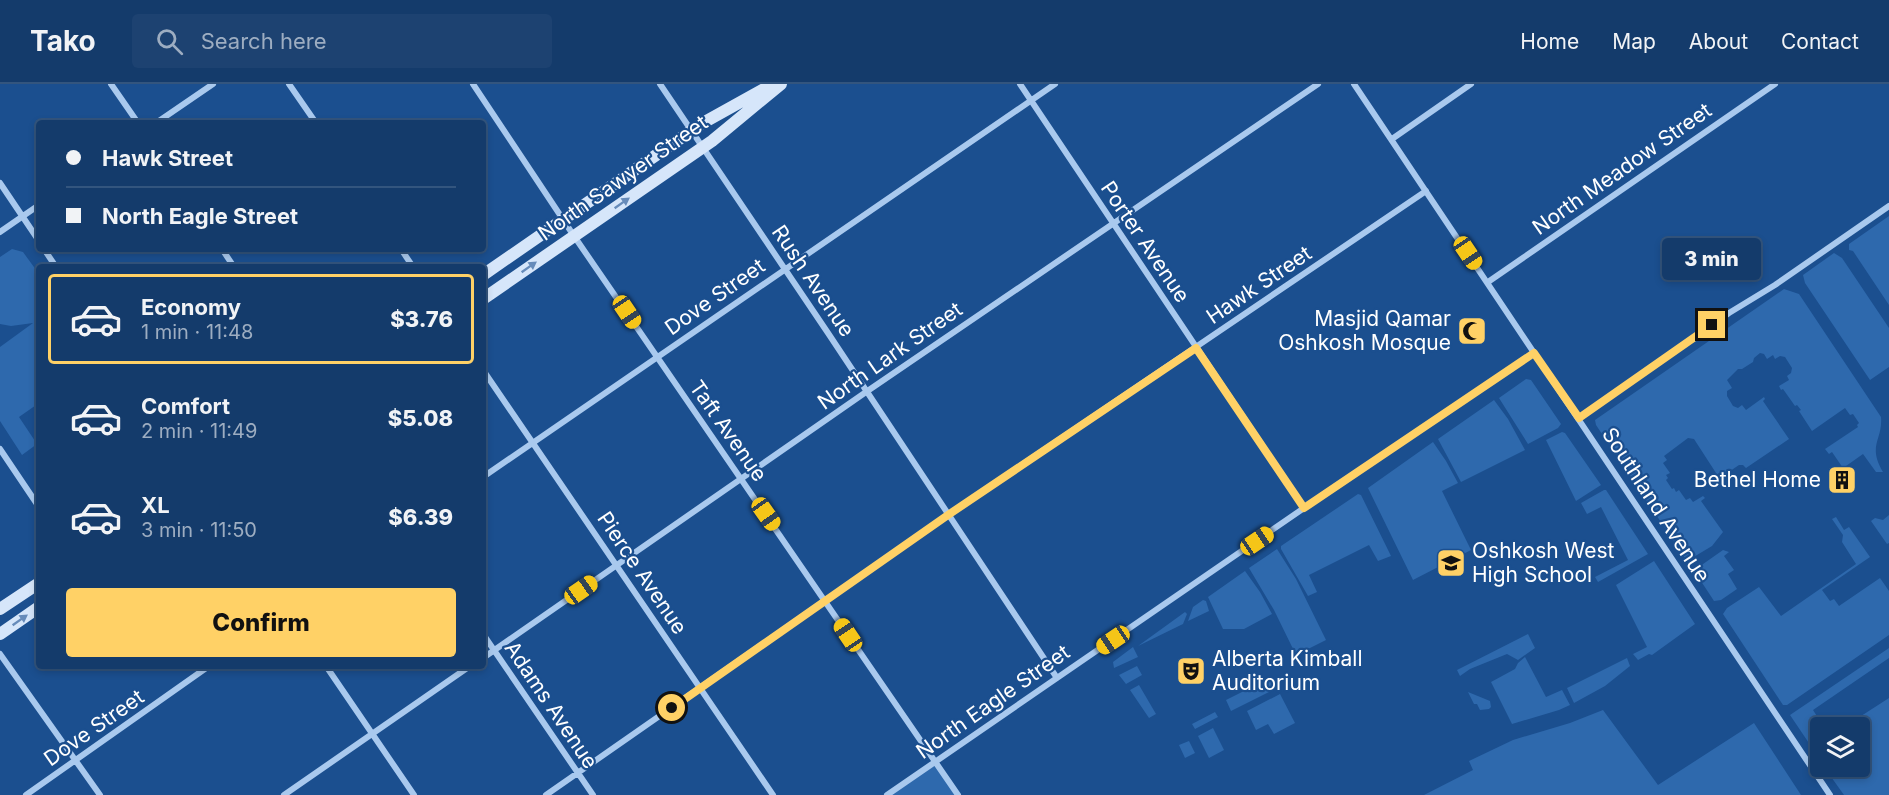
<!DOCTYPE html>
<meta charset="utf-8">
<style>
body{margin:0;font-family:Inter,sans-serif;background:#1d4271;color:#f1f3f6;height:100vh;display:flex;flex-direction:column;font-size:22px;white-space:nowrap}
*{box-sizing:border-box;margin:0}
p{font-size:20px;color:#9dadc1}
.icon{flex:none;width:33px;height:33px;fill:none;stroke:currentColor;stroke-width:2;stroke-linecap:round;stroke-linejoin:round}
.map{position:relative;flex:1;overflow:hidden}
.panel{position:absolute;left:36px;top:180px;width:450px;height:405px;display:flex;flex-direction:column;background:#143b6b;border-radius:6px;box-shadow:0 3px 9px #0003,0 0 0 2px #33557e}
.panel>*{flex:none}
.guide{position:absolute;left:36px;top:36px;width:450px;height:132px;border-radius:6px;box-shadow:0 3px 9px #0003,0 0 0 2px #33557e;display:grid;align-content:center;height:132px;padding:0 30px;background:#143b6b}
.controls{position:absolute;left:1810px;top:633px;display:grid;gap:12px}
.controls a{display:grid;place-items:center;width:60px;height:60px;border-radius:6px;background:#143b6b;box-shadow:0 3px 9px #0003,0 0 0 2px #33557e;font-size:30px}
.end{position:absolute;width:27px;height:27px;margin:-14px;border:8px solid #ffd166;background:#111;box-shadow:0 0 0 3px #111}
.from{border-radius:50%}
.bubble{position:absolute;height:42px;border-radius:6px;background:#143b6b;box-shadow:0 3px 9px #0003,0 0 0 2px #33557e;font-size:20px;font-weight:800;line-height:42px;text-align:center}
.car{position:absolute;width:18px;height:36px;margin:-18px -9px;border-radius:8px;box-shadow:0 0 4px 2px #0007;background:linear-gradient(#f5c518 24%,#345 0 40%,#f5c518 0 76%,#345 0 86%,#f5c518 0)}
.guide b{display:flex;align-items:center;gap:21px;height:57px;font-size:22px}
.guide b+b{border-top:2px solid #33557e}
.guide i{width:15px;height:15px;background:#f1f3f6}
ul{padding:10px 0 0;list-style:none}
li{display:flex;align-items:center;gap:18px;height:90px;margin:0 12px 9px;padding:0 18px;border:3px solid transparent;border-radius:6px}
li div{flex:1}
li b{display:block;font-size:22px}
li em{font-style:normal;font-weight:800}
li.current{border-color:#ffd166}
li>.icon{width:54px;height:54px;stroke-width:1.5}
.primary-button{display:flex;gap:12px;margin-top:auto;padding:12px 30px}
.primary-button a{flex:1;height:69px;border-radius:6px;background:#ffd166;color:#111;font-size:24px;font-weight:800;line-height:69px;text-align:center}
header{display:flex;align-items:center;gap:36px;box-sizing:border-box;height:84px;padding:0 30px;background:#143b6b;border-bottom:2px solid #33557e}
header strong{font-size:28px}
nav{display:flex;gap:33px;margin-inline-start:auto;font-size:21px}
.search{width:420px;height:54px;background:#1d4271;display:flex;align-items:center;gap:15px;box-sizing:border-box;padding:0 21px;border-radius:6px;color:#9dadc1;font-size:22px}
.map>svg:first-child{display:block}
.green{fill:#2e69ad}
.lines{fill:none;stroke-linecap:round;stroke-linejoin:round}
.street{stroke:#a9c9ee;stroke-width:6}
.secondary{stroke:#d6e6fa;stroke-width:12}
.oneway{fill:#668bba}
.route{stroke:#ffd166;stroke-width:8}
.labels{text-anchor:middle;stroke-width:4.5;stroke-linejoin:round;paint-order:stroke}
.street-label{font-size:21px;fill:#fff;stroke:#1b4f8f}
.poi-label{font-size:21px;fill:#fff;stroke:#1b4f8f;text-anchor:end}
</style>
<header>
<strong>Tako</strong>
<div class="search"><svg class="icon" aria-label="search" viewBox="0 0 24 24"><circle cx="10" cy="10" r="6"/><path d="M15 15l6 6"/></svg>Search here</div>
<nav><a>Home</a><a>Map</a><a>About</a><a>Contact</a></nav>
</header>
<div class="map">
<svg width="1889" height="711" viewBox="0 0 1889 711">
<rect width="100%" height="100%" fill="#1b4f8f"/>
<path class="green" d="M1889,132V221L1853,167L1849,166V160Z
M12,165L23,168L39,190V319L19,333L37,360L22,371L0,337V263L33,239L11,242L0,240V173Z
M1834,169L1842,174L1889,244V283L1870,296L1805,199L1803,191Z
M1784,205L1799,210L1881,333C1883,356 1867,361 1883,388H1876L1863,370L1846,382L1847,385L1845,387L1832,368L1829,370L1825,365L1858,343L1857,341L1859,339L1853,330L1850,331L1845,324L1812,347L1799,327L1801,326L1797,321L1795,322L1783,305L1781,306L1779,302L1789,296L1787,292L1791,289L1792,284L1785,273L1780,272L1775,275L1773,271L1767,275L1764,270L1760,269L1754,274L1753,278L1742,285H1738L1727,296L1732,304L1727,307V312L1733,322L1738,324L1742,321L1746,326L1764,313L1765,315L1763,317L1789,355L1746,384L1743,381H1739L1708,402L1707,400L1715,395L1713,391L1716,389L1694,355L1688,354L1664,372L1667,376L1663,379L1670,389L1666,391L1668,394L1666,396L1672,405L1674,404L1676,408L1679,406L1686,416L1690,414L1693,418L1703,412L1705,414L1701,417L1723,448L1712,462L1687,477L1596,341L1595,336Z
M1526,295L1531,296L1561,340L1558,344L1528,360L1499,314Z
M1494,316L1508,335L1525,366L1461,398L1438,355Z
M1562,348L1565,349L1601,401L1576,417L1546,356Z
M1433,358L1446,377L1458,399L1442,407L1471,466L1413,496L1368,404Z
M1604,406H1606L1648,470L1598,498L1595,493L1628,476L1601,423L1587,430L1581,419Z
M1358,410L1361,411L1391,472L1378,477L1369,461L1309,491L1317,508L1308,512L1281,465V462Z
M1889,431V459L1887,460L1871,437L1875,434L1883,436Z
M1836,433L1844,446L1849,443L1870,473L1822,506L1830,517L1834,515L1839,522L1880,494L1889,507V551L1787,621H1783L1723,530L1727,524L1759,503L1781,532L1856,480L1842,458L1843,451L1832,435Z
M1277,465L1296,495L1326,556L1296,571L1274,526L1249,484Z
M1723,466L1729,468L1724,472L1734,486L1728,490L1737,505L1721,516L1714,517L1695,488L1696,485Z
M1654,477L1695,540L1652,571L1649,570L1638,576L1633,570L1647,563L1616,501Z
M1245,487L1260,508L1272,530L1244,545H1223L1208,513Z
M1203,516L1206,517L1209,527L1188,537L1193,523Z
M1185,528L1187,530L1183,540L1138,562Z
M1528,550L1535,564L1518,576L1507,570L1470,585L1460,592L1457,586Z
M1133,563L1138,573L1114,584L1113,578Z
M1889,564V574L1813,626L1822,640L1821,677L1790,631Z
M1525,573L1546,613L1562,606L1570,621L1559,626L1512,640L1491,598L1515,585L1518,579Z
M1627,574L1630,582L1605,602L1574,619L1567,604Z
M1137,582L1142,591L1126,600L1119,591Z
M1272,593L1277,604L1231,627L1226,616Z
M1139,601L1156,630L1149,634L1130,606Z
M1468,608L1490,617L1491,623L1489,625L1480,626L1477,620H1474Z
M1280,610L1295,639L1274,650L1268,640L1256,646L1247,627Z
M1889,614V711H1844L1824,683L1860,682V644L1844,643Z
M1603,626L1658,701L1754,639L1801,711H1424L1473,686L1469,677L1513,656L1570,639Z
M1215,628L1218,633L1195,645L1192,640Z
M1213,644L1224,666L1209,674L1198,652Z
M1189,657L1195,669L1185,674L1179,661Z
M935,679L958,711H887Z"/>
<g class="lines">
<path class="street" d="M111,0L138,39
M289,0L316,39
M473,0L574,152L958,711
M660,0L828,249L1057,594
M1020,0L1304,424
M1354,0L1830,711
M156,39L213,0
M1392,55L1471,0
M0,99L39,157
M0,148L39,121
M44,165L56,183
M222,165L234,183
M401,165L413,183
M1488,198L1775,0
M483,286L773,711
M1579,334L1729,229L1775,201L1889,122
M0,365L39,423
M483,393L1055,0
M483,550L593,711
M0,570L100,711
M483,574L866,308L1318,0
M326,582L414,711
M26,711L209,582
M284,711L470,582
M546,711L948,431L1426,107
M887,711L1304,424L1534,269"/>
<path class="secondary" d="M483,191L701,40L773,0
M483,215L712,57L781,0
M0,525L39,499
M0,550L39,523"/>
</g>
<defs><path id="oneway-solid" d="M-6-.8H1V-3.2L6.5 0L1 3.2V.8H-6Z" transform="scale(1.5)"/></defs>
<g class="oneway">
<use href="#oneway-solid" transform="translate(622 119) rotate(-35)"/>
<use href="#oneway-solid" transform="translate(529 183) rotate(-35)"/>
<use href="#oneway-solid" transform="translate(20 536) rotate(-35)"/>
</g>
<g class="lines">
<path class="route" d="M672,624L948,431L1196,264L1304,424L1534,269L1579,334L1712,241"/>
</g>
<defs>
<g id="mosque-square" transform="scale(1.5)"><rect x="-9" y="-9" width="18" height="18" rx="4" fill="#ffd166" stroke="#1b4f8f"/><path d="M3.5-4.9A6 6 0 1 0 3.5 4.9A5 5 0 1 1 3.5-4.9Z" fill="#111"/></g>
<g id="building-square" transform="scale(1.5)"><rect x="-9" y="-9" width="18" height="18" rx="4" fill="#ffd166" stroke="#1b4f8f"/><path d="M-4-6H4V6H1V3H-1V6H-4ZM-2.5-4.3h1.7v1.8h-1.7ZM.8-4.3h1.7v1.8H.8ZM-2.5-1h1.7V.8h-1.7ZM.8-1h1.7V.8H.8Z" fill="#111"/></g>
<g id="school-square" transform="scale(1.5)"><rect x="-9" y="-9" width="18" height="18" rx="4" fill="#ffd166" stroke="#1b4f8f"/><path d="M0-5L7-2L0 1L-7-2ZM-4 1L0 2.5L4 1V4Q0 6-4 4Z" fill="#111"/></g>
<g id="theatre-square" transform="scale(1.5)"><rect x="-9" y="-9" width="18" height="18" rx="4" fill="#ffd166" stroke="#1b4f8f"/><path d="M-5-5.5Q0-4 5-5.5V0Q5 5 0 6Q-5 5-5 0ZM-3.3-2.5H-1v1.5H-3.3ZM1-2.5H3.3v1.5H1ZM-2.8 1Q0 5.5 2.8 1Z" fill="#111"/></g>
</defs>
<g fill-rule="evenodd">
<use href="#mosque-square" x="1472" y="247"/>
<use href="#building-square" x="1842" y="396"/>
<use href="#school-square" x="1451" y="479"/>
<use href="#theatre-square" x="1191" y="587"/>
</g>
<g class="labels">
<g class="street-label">
<text transform="translate(1622 85) rotate(-35)" y="7">North Meadow Street</text>
<text transform="translate(623 94) rotate(-35)" y="7">North Sawyer Street</text>
<text transform="translate(1145 158) rotate(56)" y="7">Porter Avenue</text>
<text transform="translate(813 197) rotate(56)" y="7">Rush Avenue</text>
<text transform="translate(1259 201) rotate(-34)" y="7">Hawk Street</text>
<text transform="translate(715 213) rotate(-35)" y="7">Dove Street</text>
<text transform="translate(890 272) rotate(-35)" y="7">North Lark Street</text>
<text transform="translate(728 347) rotate(55)" y="7">Taft Avenue</text>
<text transform="translate(1656 421) rotate(57)" y="7">Southland Avenue</text>
<text transform="translate(642 489) rotate(56)" y="7">Pierce Avenue</text>
<text transform="translate(993 618) rotate(-35)" y="7">North Eagle Street</text>
<text transform="translate(551 621) rotate(56)" y="7">Adams Avenue</text>
<text transform="translate(94 644) rotate(-35)" y="7">Dove Street</text>
</g>
<g class="poi-label">
<text x="1451" y="242">Masjid Qamar<tspan x="1451" dy="24">Oshkosh Mosque</tspan></text>
<text x="1821" y="403">Bethel Home</text>
<text x="1472" y="474" text-anchor="start">Oshkosh West<tspan x="1472" dy="24">High School</tspan></text>
<text x="1212" y="582" text-anchor="start">Alberta Kimball<tspan x="1212" dy="24">Auditorium</tspan></text>
</g>
</g>
</svg>
<div class="controls">
<a><svg class="icon" aria-label="layers" viewBox="0 0 24 24"><path d="M12 4l9 5-9 5-9-5zM3 14l9 5 9-5"/></svg></a>
</div>
<i class="end from" style="left:672px;top:624px"></i>
<i class="end" style="left:1712px;top:241px"></i>
<div class="bubble" style="left:1662px;top:154px;width:99px">3 min</div>
<i class="car" style="left:1468px;top:169px;rotate:146deg"></i>
<i class="car" style="left:627px;top:228px;rotate:146deg"></i>
<i class="car" style="left:766px;top:430px;rotate:145deg"></i>
<i class="car" style="left:1257px;top:457px;rotate:56deg"></i>
<i class="car" style="left:581px;top:506px;rotate:55deg"></i>
<i class="car" style="left:848px;top:551px;rotate:326deg"></i>
<i class="car" style="left:1113px;top:556px;rotate:236deg"></i>
<div class="guide">
<b><i class="from"></i>Hawk Street</b>
<b><i></i>North Eagle Street</b>
</div>
<section class="panel">
<ul>
<li class="current"><svg class="icon" aria-label="car" viewBox="0 0 24 24"><path d="M5 17H2v-5l4-1 3-4h7l3 4 3 1v5h-3M9 17h6M6 11h13"/><circle cx="7" cy="17" r="2"/><circle cx="17" cy="17" r="2"/></svg><div><b>Economy</b><p>1 min · 11:48</p></div><em>$3.76</em></li>
<li><svg class="icon" aria-label="car" viewBox="0 0 24 24"><path d="M5 17H2v-5l4-1 3-4h7l3 4 3 1v5h-3M9 17h6M6 11h13"/><circle cx="7" cy="17" r="2"/><circle cx="17" cy="17" r="2"/></svg><div><b>Comfort</b><p>2 min · 11:49</p></div><em>$5.08</em></li>
<li><svg class="icon" aria-label="car" viewBox="0 0 24 24"><path d="M5 17H2v-5l4-1 3-4h7l3 4 3 1v5h-3M9 17h6M6 11h13"/><circle cx="7" cy="17" r="2"/><circle cx="17" cy="17" r="2"/></svg><div><b>XL</b><p>3 min · 11:50</p></div><em>$6.39</em></li>
</ul>
<div class="primary-button"><a>Confirm</a></div>
</section>
</div>
